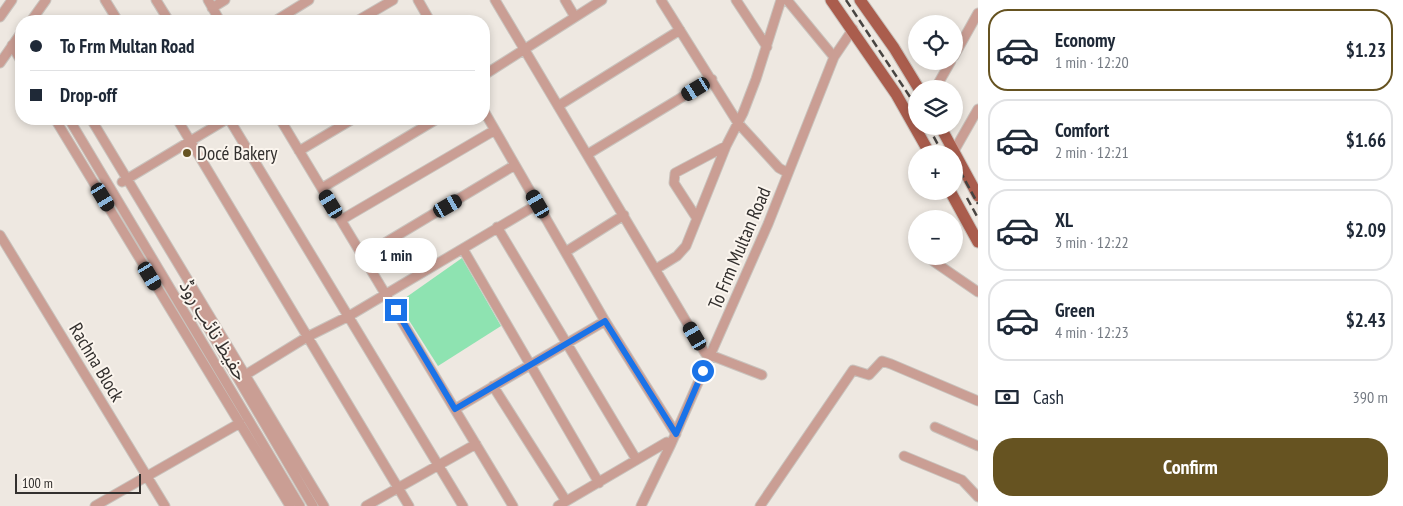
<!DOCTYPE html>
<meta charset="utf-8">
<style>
body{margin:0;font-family:"PT Sans Narrow","Noto Sans Arabic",sans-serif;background:#f2f2f3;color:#1f2937;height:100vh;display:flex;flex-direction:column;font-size:19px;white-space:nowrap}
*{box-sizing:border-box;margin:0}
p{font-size:16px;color:#747a83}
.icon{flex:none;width:28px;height:28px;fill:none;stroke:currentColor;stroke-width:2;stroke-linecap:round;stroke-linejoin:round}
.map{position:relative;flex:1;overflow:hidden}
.drawer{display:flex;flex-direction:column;background:#fff;width:425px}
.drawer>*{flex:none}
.banner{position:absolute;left:15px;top:15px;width:475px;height:110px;border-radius:20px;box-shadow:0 2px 8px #0003;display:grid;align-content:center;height:110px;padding:0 15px;background:#fff}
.buttons{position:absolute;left:908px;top:15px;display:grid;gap:10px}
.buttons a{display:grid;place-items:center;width:55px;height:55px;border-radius:50%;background:#fff;box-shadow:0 2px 8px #0003;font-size:25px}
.scale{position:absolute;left:15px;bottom:12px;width:126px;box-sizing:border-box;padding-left:5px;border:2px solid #33302e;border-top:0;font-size:14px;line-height:18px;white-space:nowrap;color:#33302e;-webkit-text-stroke:4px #fbf5ee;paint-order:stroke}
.end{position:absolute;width:22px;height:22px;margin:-11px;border:6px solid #1a73e8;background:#fff;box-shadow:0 0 0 2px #fff}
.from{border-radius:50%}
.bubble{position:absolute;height:35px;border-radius:18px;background:#fff;box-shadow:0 2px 8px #0003;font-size:16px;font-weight:800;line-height:35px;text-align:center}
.car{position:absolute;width:15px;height:30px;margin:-15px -8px;border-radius:6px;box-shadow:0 0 4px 1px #0007;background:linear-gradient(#222 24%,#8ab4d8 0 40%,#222 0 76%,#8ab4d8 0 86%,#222 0)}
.banner b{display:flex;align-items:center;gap:18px;height:48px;font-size:19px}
.banner b+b{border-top:1px solid #e0e1e3}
.banner i{width:12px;height:12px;background:#1f2937}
ul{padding:9px 0 0;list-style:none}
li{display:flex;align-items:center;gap:15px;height:82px;margin:0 10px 8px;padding:0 5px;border:2px solid #e0e1e3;border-radius:20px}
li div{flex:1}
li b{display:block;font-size:19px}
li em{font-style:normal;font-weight:800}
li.selected{border-color:#665321}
li>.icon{width:45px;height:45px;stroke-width:1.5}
.pay{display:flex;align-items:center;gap:12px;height:55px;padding:0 15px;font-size:19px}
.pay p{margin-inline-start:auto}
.cta{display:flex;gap:10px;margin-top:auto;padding:10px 15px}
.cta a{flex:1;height:58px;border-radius:20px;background:#665321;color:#fff;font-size:20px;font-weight:800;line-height:58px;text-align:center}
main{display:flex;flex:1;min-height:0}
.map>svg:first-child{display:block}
.green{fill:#8ee3b1}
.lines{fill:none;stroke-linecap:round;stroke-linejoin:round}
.minor-casing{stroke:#c9c3bd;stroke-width:11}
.major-casing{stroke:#c9c3bd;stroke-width:13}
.minor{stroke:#ca9e94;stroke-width:9}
.major{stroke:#aa5d4d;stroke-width:11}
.rail{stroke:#484542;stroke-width:2.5;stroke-dasharray:8 4;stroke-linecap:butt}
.route{stroke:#1a73e8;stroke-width:6}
.poi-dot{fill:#665321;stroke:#fbf5ee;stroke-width:2}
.labels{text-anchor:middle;stroke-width:4;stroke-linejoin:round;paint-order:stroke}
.poi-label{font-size:19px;fill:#33302e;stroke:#fbf5ee;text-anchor:start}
.street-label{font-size:19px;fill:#33302e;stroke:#fbf5ee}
</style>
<main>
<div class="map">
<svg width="978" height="506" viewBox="0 0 978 506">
<rect width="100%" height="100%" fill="#eee8e1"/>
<path class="green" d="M462,258L501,326L438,366L398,303Z"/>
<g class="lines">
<g class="minor-casing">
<path id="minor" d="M105,0L118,21
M156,0L169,21
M208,0L220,21
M418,0L430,21
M495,0L705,353L762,375
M565,0L575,17
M661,0L738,123L779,168L788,173
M736,0L767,47
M787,0L834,57
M212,8L225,0
M0,17L12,0
M31,21L46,0
M275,21L309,0
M357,21L393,0
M12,45L21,61
M954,56L978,13
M0,63L21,33
M484,75L602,0
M935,89L951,61
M558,106L680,30
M484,111L605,321L676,434
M55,119L290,506
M69,119L300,506
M91,119L324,506
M177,119L409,506
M229,119L463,506
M280,119L513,506
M299,151L353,119
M954,151L978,109
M588,154L712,79
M122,182L227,119
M322,188L437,119
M696,217L674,183L675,173L726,146
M341,220L495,130
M497,227L636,459
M0,235L165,506
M463,249L599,483
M567,251L624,215
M363,256L515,165
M933,261L978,292
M656,269L677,256L686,246L726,146L743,113L756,79L781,0
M193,302L313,506
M242,377L307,337L349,316L538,204
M493,386L566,501
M455,409L605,321
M935,427L978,446
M904,456L962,480L978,497
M95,506L240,423
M366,506L476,444
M558,506L667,442L671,444
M641,506L671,444L768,224L834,57L853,29
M760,506L853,370L869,375L882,361L891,364L978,401"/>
</g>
<g class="major-casing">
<path id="major" d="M831,0L896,94L930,154
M860,0L894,48L919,89
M940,126L978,196
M950,191L978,242"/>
</g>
<use href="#minor" class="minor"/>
<use href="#major" class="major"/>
<path class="rail" d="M846,0L916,106
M928,126L943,154
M954,160L978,204
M967,198L978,218"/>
</g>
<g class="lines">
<path class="route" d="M396,310L455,409L605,321L676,434L703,371"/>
</g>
<circle class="poi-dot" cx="187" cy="153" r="5"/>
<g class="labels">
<g class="poi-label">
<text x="197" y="160">Docé Bakery</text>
</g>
<g class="street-label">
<text transform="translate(739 248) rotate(-67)" y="7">To Frm Multan Road</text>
<text transform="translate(214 330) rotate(59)" y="7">حفیظ تائب روڈ</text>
<text transform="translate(97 362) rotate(59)" y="7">Rachna Block</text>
</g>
</g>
</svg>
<div class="buttons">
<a><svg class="icon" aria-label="locate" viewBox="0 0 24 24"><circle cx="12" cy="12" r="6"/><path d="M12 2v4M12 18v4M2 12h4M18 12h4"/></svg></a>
<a><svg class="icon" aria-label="layers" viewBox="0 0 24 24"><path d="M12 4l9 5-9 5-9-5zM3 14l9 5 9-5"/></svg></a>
<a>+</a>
<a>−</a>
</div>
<div class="scale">100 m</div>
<i class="end from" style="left:703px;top:371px"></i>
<i class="end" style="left:396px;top:310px"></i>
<div class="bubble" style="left:355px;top:238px;width:82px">1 min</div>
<i class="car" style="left:696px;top:89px;rotate:239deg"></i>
<i class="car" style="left:103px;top:197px;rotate:149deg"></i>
<i class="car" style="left:331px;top:204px;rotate:329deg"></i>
<i class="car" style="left:538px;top:204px;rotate:330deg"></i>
<i class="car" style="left:448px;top:206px;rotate:60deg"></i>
<i class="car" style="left:150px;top:276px;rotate:149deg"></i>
<i class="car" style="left:695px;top:336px;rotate:330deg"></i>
<div class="banner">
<b><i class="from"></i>To Frm Multan Road</b>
<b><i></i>Drop-off</b>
</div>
</div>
<section class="drawer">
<ul>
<li class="selected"><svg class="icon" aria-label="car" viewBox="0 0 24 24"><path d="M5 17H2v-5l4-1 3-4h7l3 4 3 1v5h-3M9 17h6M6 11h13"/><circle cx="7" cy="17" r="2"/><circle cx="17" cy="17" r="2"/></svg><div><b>Economy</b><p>1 min · 12:20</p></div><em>$1.23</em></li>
<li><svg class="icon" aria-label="car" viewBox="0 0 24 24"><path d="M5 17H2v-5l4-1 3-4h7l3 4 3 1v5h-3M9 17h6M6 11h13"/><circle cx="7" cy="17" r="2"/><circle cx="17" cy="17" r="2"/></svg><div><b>Comfort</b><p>2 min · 12:21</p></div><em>$1.66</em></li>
<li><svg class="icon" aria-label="car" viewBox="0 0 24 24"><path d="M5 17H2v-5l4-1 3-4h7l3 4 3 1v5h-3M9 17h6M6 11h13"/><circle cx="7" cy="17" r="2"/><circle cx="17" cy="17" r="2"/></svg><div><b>XL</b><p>3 min · 12:22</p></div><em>$2.09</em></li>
<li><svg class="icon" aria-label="car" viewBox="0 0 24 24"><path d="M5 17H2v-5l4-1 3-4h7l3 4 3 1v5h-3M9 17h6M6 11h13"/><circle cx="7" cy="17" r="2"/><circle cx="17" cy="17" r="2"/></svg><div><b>Green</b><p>4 min · 12:23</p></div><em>$2.43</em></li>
</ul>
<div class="pay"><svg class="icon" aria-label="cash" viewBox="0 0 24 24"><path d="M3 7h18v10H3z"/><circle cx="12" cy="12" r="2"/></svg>Cash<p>390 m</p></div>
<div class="cta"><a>Confirm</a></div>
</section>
</main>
